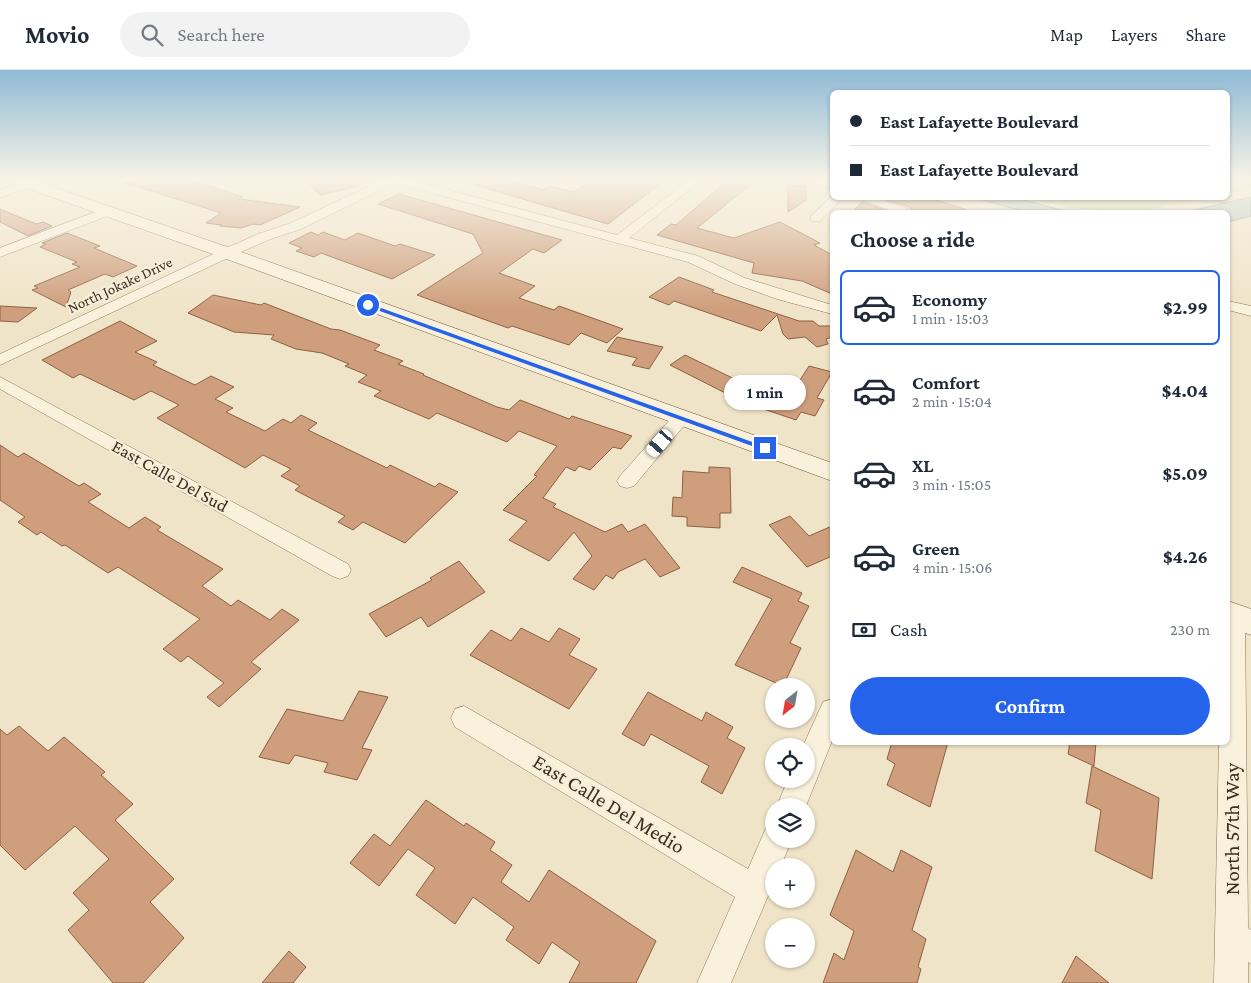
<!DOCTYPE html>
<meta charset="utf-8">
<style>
body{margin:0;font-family:"Crimson Pro",serif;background:#f2f2f3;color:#1f2937;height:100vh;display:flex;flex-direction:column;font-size:19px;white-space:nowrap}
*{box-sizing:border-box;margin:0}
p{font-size:16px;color:#747a83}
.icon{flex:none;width:28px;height:28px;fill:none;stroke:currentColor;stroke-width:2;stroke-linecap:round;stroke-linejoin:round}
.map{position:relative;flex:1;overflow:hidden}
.details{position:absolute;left:830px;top:140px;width:400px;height:535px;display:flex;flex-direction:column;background:#fff;border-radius:8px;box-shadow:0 1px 4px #0004}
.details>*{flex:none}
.top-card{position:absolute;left:830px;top:20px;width:400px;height:110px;border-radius:8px;box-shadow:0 1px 4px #0004;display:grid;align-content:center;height:110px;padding:0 20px;background:#fff}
.needle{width:32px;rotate:211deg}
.tools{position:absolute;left:765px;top:608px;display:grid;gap:10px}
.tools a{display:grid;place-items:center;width:50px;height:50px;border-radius:50%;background:#fff;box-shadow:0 1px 4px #0004;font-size:25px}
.end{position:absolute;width:22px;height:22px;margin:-11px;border:6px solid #2563eb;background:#fff;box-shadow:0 0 0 2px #fff}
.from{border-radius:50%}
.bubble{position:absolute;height:35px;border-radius:18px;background:#fff;box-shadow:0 1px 4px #0004;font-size:16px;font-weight:700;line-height:35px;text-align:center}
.car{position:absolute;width:15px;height:30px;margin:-15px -8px;border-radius:6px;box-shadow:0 0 4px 1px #0007;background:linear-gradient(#fff 24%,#345 0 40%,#fff 0 76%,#345 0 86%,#fff 0)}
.top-card b{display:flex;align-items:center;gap:18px;height:48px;font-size:19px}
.top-card b+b{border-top:1px solid #e0e1e3}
.top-card i{width:12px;height:12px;background:#1f2937}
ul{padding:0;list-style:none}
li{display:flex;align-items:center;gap:15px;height:75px;margin:0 10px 8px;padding:0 10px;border:2px solid transparent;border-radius:8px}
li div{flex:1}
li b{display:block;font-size:19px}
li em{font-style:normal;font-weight:700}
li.on{border-color:#2563eb}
li>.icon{width:45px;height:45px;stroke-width:1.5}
h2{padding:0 20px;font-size:22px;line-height:60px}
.pay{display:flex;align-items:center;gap:12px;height:55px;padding:0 20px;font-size:19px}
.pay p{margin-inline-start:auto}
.action{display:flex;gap:10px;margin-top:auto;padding:10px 20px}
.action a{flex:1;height:58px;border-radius:30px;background:#2563eb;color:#fff;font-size:20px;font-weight:700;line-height:58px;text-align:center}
header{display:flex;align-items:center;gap:30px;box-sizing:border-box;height:70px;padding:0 25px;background:#fff;border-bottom:1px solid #e0e1e3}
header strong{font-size:24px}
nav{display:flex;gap:28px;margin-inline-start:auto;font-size:18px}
.search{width:350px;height:45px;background:#f2f2f3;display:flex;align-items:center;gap:12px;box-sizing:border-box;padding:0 18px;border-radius:28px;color:#747a83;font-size:19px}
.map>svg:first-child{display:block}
.green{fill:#c9cf9b}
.water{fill:#a9c4bc;stroke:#6f938a}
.building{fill:#cf9f7d;stroke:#8d5f41}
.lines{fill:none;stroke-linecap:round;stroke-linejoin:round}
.street-casing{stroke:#8d765c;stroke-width:1}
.secondary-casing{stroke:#6f573f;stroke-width:1}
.street{fill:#faf1dc;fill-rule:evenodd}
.secondary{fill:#faf1dc;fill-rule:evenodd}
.route{fill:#2563eb}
.labels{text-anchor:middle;stroke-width:4.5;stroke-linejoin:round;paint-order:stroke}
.far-street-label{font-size:15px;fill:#3d2e20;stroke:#f7eed8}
.street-label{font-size:18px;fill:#3d2e20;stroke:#f7eed8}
.near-street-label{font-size:21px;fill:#3d2e20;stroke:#f7eed8}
</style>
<header>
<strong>Movio</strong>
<div class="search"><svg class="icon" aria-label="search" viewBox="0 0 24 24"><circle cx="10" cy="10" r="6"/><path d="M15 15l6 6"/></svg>Search here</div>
<nav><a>Map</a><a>Layers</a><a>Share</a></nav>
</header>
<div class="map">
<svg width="1251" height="913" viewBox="0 0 1251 913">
<rect width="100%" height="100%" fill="#f0e4c8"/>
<path class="green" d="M1228,110H1251V118L1228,123Z
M1034,128H1207L1137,142L1069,138Z"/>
<path class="water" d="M1251,127V146L1228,152V142H1186Z
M976,128H1017L1068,142H1025Z"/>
<path class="building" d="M127,110H191L243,127L239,129L300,137L260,155L253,154L241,158L220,156L221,155L206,153L221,143L126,113Z
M306,110H358L359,116L320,125Z
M476,110H510L543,120L549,116L574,122L592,110H665L608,154L475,115Z
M728,110H762L745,119L697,158L734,168L780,152L820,173L814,175L832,185V224L802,211L752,203L754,193L657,165L671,154L676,155Z
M788,115L806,116V130L788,142Z
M399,124L562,170L544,183L533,179L499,203L535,216L519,228L554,240L559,236L623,259L607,273L581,263L569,275L512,256L508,258L417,225L483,183L473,164L378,134Z
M879,128H930L967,140V142H913L910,137Z
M862,132L890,142H852Z
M0,139L36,154L43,152L52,156L28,166L0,152Z
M311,162L318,165L323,162L345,170L358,163L395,176L400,174L435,185L392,209L321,183L314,187L296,181L302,178L289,173Z
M67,163L100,176L94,178L137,196L113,207L105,204L68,220L71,222L66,237L32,220L38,218L34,216L80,197L72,194L77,192L40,177L46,174L42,173Z
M679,207L714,220L712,222L799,251H813L819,256H832V267L826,269L828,274L817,277L805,267L788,269L783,264L777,245L761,261L674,231L669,235L649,227Z
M213,225L261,235L264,233L331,259L340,260L380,275L374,280L403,291L398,294L424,304L423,305L497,337L509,340L520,330L569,349L572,346L632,366L621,379L613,377L590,400L579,396L575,401L566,397L543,428L556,434L553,437L605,462L622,454L628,462L645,454L680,498L660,507L645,489L618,502L613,509L606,505L594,520L573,509L592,486L574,462L549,491L509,470L527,451L503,440L537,406L534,405L557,376L519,361L507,372L437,343L429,349L374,326L381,321L358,312L367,305L345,296L349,294L322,283L296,279L271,269L274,265L234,262L188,243Z
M0,236L37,238L18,252L0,251Z
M120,251L157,271L135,282L157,292L153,295L195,315L211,306L234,317L215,329L233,338L226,342L265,361L283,349L291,353L301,345L317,353L308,360L387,398L390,395L435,417L439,413L458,422L405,473L363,452L353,460L338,452L345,446L295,420L300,416L281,406L291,399L263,385L245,398L157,348L179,335L151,321L134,330L80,304L73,308L42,290Z
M617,267L663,277L649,299L632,295L637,288L607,281Z
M685,285L749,316L751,312L771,318L776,312L795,318L809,296L832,302L817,328L824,330L815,346L801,342L796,350L743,332L670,295Z
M0,375L18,387L24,383L79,416L84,413L101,424L88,432L129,458L145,447L161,457L157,460L223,499L202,516L231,536L238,530L270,550L282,539L299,550L251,592L261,599L219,637L207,627L224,613L188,586L181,592L163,579L200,549L118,497L108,503L65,475L62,476L41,462L37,465L18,452L25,447L0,430Z
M709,397L730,398L731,443H720V458L687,456V447L672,446L673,427L682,428L683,401L709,403Z
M790,446L809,466L832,456V486L807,497L769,455Z
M459,491L485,522L428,557L421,547L386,567L369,544L432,510L430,508Z
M742,497L802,523L798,531L809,536L790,573L801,578L783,616L735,595L772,529L733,512Z
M521,558L549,572L559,558L580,569L569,585L597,599L569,639L470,585L491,560L511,571Z
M359,621L388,627L362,678L372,680L357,710L324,702L328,693L295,685L289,694L259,687L287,639L343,651Z
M648,622L702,651L706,642L733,657L727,668L745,678L722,724L701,712L709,696L651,664L644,676L622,664Z
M19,656L48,681L64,667L105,702L101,705L133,734L115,750L174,809L150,832L184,868L143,913H113L68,860L89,840L73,823L109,789L75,756L25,800L0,775V659L7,665Z
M892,672H948L930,737L887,715L895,694L887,689Z
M1070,672H1096L1094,696L1068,684Z
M1092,696L1159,728L1152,809L1095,781L1101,740L1086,733Z
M426,730L464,756L466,753L495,772L490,780L512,795L501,812L529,832L549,800L656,871L636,913H569L580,892L552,872L539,894L506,870L514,857L473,827L455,854L416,825L435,798L408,779L379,816L350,793L374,764L390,776Z
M856,780L893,802L901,780L932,797L912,860L926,869L918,897L921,899L917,913H823L834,883L844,890L854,861L830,845Z
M289,881L306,897L293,913H262Z
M1076,886L1109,913H1062Z"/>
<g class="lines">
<g class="street-casing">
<path id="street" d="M382,110H411L617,165L689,110H702L629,168L698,186L745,208L832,235V244L777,229L735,214L688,192L395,113L301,159L268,170L232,186L0,295V284L222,180L258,164L291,153Z
M812,110L832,112V119L813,112Z
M28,111L34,114L32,116L0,128V120Z
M832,126L843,128L820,151H812L810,148L812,145Z
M858,128H874L909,139L911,142H894Z
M106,138L112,142L110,145L0,187V178Z
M1228,231L1251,236V246L1228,240Z
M0,307L348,494L351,500L348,506L340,509L332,506L0,319Z
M681,342L687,344L690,348L687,352L634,416L627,418L620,416L617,411L620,406L675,344Z
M1233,536L1241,539L1245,546L1248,858L1251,860V894L1248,892V913H1214L1219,672H1228V538Z
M832,629V671L806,736H777L788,709H806V676H803L823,632Z
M464,636L748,799L766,758L774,755V769H792L781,796H774V812L731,913H697L735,827L455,657L451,648L455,639Z"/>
</g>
<g class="secondary-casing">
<path id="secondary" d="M10,110H33L233,179L832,393V411L221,187L12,113Z
M1228,531L1251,539V565L1228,557Z"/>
</g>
<use href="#street" class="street"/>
<use href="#secondary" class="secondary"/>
</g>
<linearGradient id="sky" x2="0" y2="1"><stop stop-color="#8fbad6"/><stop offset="0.46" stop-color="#f8f3e6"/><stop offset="1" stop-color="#f8f3e6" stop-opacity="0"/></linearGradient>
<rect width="1251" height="238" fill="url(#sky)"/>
<path class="route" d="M366,234H370L769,378L763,380L366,236Z"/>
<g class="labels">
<g class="far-street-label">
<text transform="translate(120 215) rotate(-25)" y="5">North Jokake Drive</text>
</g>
<g class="street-label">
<text transform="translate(170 406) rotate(29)" y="6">East Calle Del Sud</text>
</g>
<g class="near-street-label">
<text transform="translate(609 734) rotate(31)" y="7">East Calle Del Medio</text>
<text transform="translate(1232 759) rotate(-90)" y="7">North 57th Way</text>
</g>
</g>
</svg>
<div class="tools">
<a><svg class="needle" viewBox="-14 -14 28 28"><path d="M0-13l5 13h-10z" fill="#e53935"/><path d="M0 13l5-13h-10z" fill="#747a83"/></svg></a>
<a><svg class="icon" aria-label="locate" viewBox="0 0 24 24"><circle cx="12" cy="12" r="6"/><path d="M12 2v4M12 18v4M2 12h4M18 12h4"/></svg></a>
<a><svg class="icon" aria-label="layers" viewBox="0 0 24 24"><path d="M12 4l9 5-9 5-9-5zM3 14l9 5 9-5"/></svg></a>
<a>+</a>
<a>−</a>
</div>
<i class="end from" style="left:368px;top:235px"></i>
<i class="end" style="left:765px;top:378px"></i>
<div class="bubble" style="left:724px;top:305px;width:82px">1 min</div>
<i class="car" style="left:660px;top:373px;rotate:221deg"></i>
<div class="top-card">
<b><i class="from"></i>East Lafayette Boulevard</b>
<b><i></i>East Lafayette Boulevard</b>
</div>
<section class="details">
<h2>Choose a ride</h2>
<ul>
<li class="on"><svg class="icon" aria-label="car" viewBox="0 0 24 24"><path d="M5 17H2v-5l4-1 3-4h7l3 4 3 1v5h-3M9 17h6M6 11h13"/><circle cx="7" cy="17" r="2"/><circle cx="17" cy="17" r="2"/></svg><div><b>Economy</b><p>1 min · 15:03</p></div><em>$2.99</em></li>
<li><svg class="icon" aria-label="car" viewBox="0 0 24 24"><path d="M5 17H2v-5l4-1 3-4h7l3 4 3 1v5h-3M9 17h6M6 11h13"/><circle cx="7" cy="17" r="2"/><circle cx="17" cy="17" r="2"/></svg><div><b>Comfort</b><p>2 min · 15:04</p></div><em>$4.04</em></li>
<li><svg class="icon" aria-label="car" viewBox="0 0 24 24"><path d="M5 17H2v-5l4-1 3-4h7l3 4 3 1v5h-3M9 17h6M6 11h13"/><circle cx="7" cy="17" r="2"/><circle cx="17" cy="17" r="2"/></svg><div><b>XL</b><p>3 min · 15:05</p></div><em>$5.09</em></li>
<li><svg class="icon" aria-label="car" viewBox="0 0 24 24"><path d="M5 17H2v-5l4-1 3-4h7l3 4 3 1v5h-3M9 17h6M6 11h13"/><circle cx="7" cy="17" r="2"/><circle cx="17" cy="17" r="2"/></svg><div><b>Green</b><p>4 min · 15:06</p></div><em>$4.26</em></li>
</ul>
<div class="pay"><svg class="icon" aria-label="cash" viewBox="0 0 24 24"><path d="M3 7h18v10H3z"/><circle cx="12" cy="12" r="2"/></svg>Cash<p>230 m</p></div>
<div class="action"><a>Confirm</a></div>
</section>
</div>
